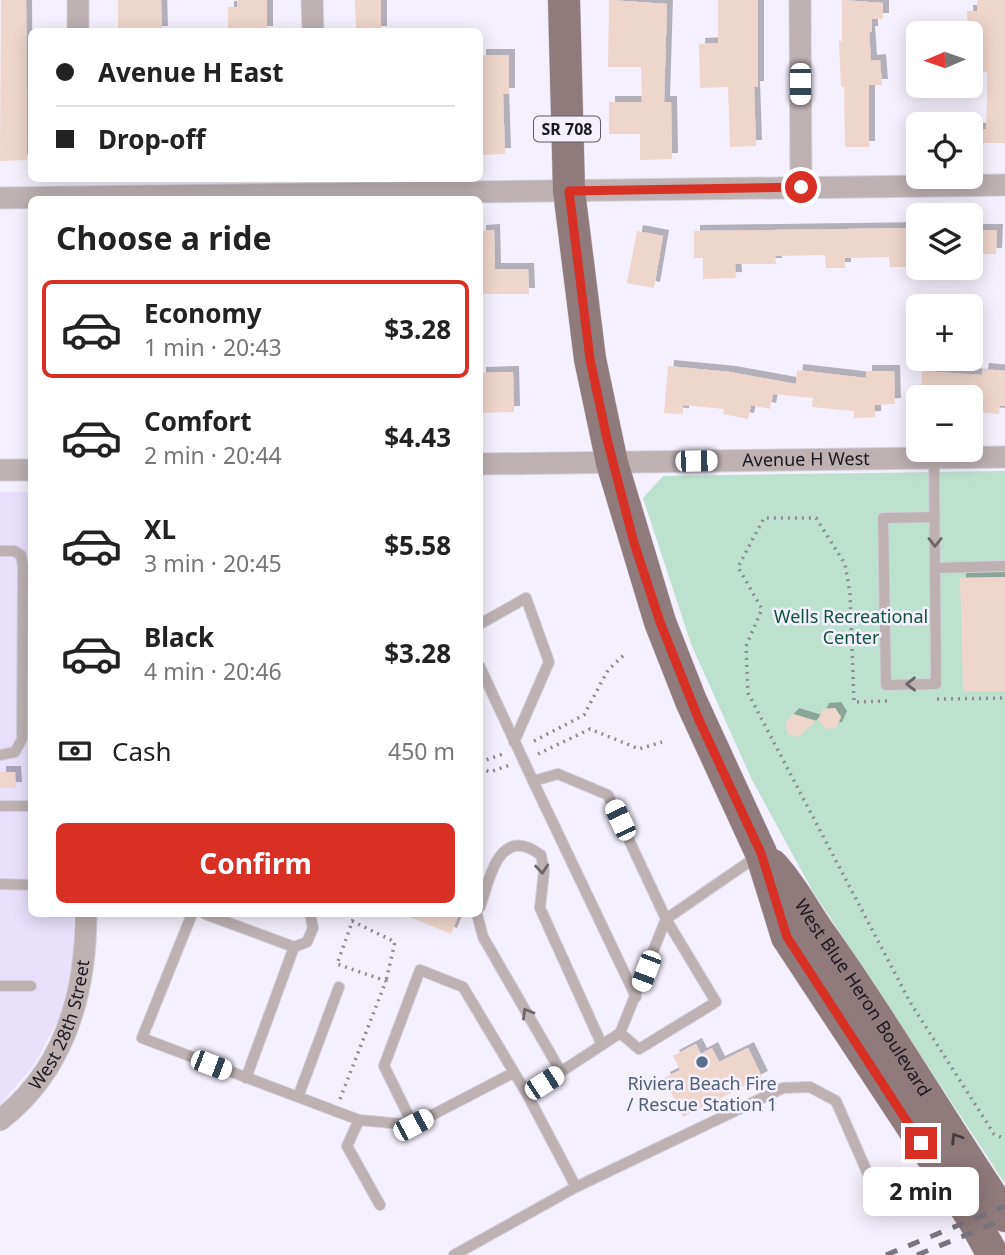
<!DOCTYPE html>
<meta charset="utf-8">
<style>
body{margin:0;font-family:"Noto Sans",sans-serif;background:#f2f2f2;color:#222;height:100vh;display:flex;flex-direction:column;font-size:26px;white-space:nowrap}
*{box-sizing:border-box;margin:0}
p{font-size:23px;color:#767676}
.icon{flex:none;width:38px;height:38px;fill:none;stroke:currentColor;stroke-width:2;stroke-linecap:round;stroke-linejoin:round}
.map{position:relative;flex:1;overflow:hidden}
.details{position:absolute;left:28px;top:196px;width:455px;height:721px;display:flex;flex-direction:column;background:#fff;border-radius:10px;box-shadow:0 4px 18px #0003}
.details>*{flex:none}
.top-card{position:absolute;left:28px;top:28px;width:455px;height:154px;border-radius:10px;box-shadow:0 4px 18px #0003;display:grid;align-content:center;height:154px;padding:0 28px;background:#fff}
.needle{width:46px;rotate:268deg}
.fabs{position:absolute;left:906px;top:21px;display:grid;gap:14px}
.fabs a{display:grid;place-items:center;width:77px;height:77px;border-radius:10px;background:#fff;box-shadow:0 4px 18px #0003;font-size:35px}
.end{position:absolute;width:32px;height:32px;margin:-16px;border:9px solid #d93025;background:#fff;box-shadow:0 0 0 4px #fff}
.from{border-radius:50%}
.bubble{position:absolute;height:49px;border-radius:10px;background:#fff;box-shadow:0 4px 18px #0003;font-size:23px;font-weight:700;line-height:49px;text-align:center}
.car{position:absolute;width:21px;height:42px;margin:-21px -10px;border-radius:9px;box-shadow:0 0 5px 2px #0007;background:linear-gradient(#fff 24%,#345 0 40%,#fff 0 76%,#345 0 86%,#fff 0)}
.top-card b{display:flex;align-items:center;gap:24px;height:66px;font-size:26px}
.top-card b+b{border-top:2px solid #e0e0e0}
.top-card i{width:18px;height:18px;background:#222}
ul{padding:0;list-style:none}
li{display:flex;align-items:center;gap:21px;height:98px;margin:0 14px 10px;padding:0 14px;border:4px solid transparent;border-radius:10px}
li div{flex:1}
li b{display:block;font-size:26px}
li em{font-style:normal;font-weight:700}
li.active{border-color:#d93025}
li>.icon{width:63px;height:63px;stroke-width:1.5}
h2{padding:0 28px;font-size:32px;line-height:84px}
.pay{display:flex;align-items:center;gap:18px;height:77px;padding:0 28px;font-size:26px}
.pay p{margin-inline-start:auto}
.action{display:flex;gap:14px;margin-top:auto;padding:14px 28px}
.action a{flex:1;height:80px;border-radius:10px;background:#d93025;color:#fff;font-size:28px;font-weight:700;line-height:80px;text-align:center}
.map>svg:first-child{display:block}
.built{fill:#e9e0fd}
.green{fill:#bce1cf}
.building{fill:#efd6cc;filter:url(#shadow)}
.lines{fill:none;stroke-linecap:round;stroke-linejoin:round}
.lane-casing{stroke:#d1ceda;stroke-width:12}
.street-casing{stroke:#d1ceda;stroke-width:23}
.primary-casing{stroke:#d1ceda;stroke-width:33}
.path{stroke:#8e8b95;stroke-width:3.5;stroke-dasharray:2 5;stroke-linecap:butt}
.lane{stroke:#bdb1b2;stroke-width:10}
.street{stroke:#bdb1b2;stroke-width:21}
.primary{stroke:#8f7a7c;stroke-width:32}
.rail{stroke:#77747d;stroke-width:5;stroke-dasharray:12 12;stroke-linecap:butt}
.oneway{stroke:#6c6569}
.oneway2{stroke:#443b40}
.route{stroke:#d93025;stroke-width:9}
.service-dot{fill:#5c6f8a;stroke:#f4f0fd;stroke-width:2.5}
.labels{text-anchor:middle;stroke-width:5;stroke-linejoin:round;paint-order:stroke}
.shield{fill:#f4f0fd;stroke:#5c5a62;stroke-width:2}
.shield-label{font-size:16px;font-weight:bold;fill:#1b1920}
.street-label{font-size:18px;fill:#1b1920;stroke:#f4f0fd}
.park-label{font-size:18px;fill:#0e533a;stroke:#f4f0fd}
.service-label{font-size:18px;fill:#4e5e75;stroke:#f4f0fd}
</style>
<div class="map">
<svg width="1005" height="1255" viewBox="0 0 1005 1255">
<defs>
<filter id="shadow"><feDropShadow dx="6" dy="-6" stdDeviation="0" flood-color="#0004"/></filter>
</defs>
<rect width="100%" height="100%" fill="#f4f0fd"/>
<path class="built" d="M0,492H31L32,914H73L74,956L60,1017L33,1066L0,1105Z"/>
<path class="green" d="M1005,471V1181L1004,1182L812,890L752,780L691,644L643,498L663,476Z"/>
<path class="building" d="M1,0H26L27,160L0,161Z
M118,0H161L162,32H118Z
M237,0H267V32H228V7H237Z
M355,0H381V32H356Z
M609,0L667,4L664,102H671L672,159L640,160V134H609V102H642L641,67H608Z
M718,0H758V87H754L756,146L730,147L728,87L700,88L699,44L718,43Z
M842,0L883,3V19H872V32H869L871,61L880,60L882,85H869V147H845L844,87H841L839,41H842Z
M977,0H1005V143H971V129H986L987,103V72L971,73V29H968L967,11H977Z
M480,55H509V94H503L505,154L480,155Z
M919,228V255H914V267H890L889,257L845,258V268H826L825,255L775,256L776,264H735L736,278L703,279V258H694V231Z
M494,230L495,269H528L529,294H480V231Z
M971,230H997L996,254H971Z
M637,231L663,236L654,288L627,283Z
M668,366L730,372L796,384L797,370L866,378V371H894L895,404L875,405V417L854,418V411L812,407L813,398L773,394L770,409L751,405L748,419L723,414L724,409L683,405V414L664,413Z
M983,369L1005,371V406L1000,405L999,414L978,412L980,397H921L922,371L982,375Z
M513,372L514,412L480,413V373Z
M1005,577V691H963L960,578Z
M835,708L841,717L836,728L826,729L818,720L823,709Z
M793,714L816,721L799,737L788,734L785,723Z
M0,772H15L16,788H0Z
M403,914H459L451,934Z
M696,1044L701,1054L712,1048L719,1062L748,1048L762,1077L683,1117L664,1078L680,1070L673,1056Z"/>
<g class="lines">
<g class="lane-casing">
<path id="lane" d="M934,457L936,684L886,685L883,518L935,517
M0,551H14L21,555L23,566L22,739L15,752L0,755
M935,568L1005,566
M480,624L526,598L549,662L514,742
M480,667L533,781L558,774L608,795L666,919L759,855
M533,781L636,997
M0,806H32
M0,884L32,885
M480,907C490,878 499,824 541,855L544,871L540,908L602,1045
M192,914L142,1038L359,1120L413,1125
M205,914L294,947L246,1078
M477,914L483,937L561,1072
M294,947L307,942L313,928L310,914
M0,986H31
M620,1033L639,1049L716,1002L666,919L620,1033L527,1094L576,1187L783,1088L810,1087L836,1101L871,1181
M513,1073L413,1125L384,1066L420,970L463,987L527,1094
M298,1097L339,987
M359,1120L347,1146L380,1205
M454,1255L576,1187"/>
</g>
<g class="street-casing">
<g id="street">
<path d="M78,0V32"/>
<path d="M312,0L313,32"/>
<path d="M800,0L801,187"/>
<path d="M0,198L1005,185"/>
<path id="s1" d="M480,464L1005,457"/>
<path d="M0,470H32"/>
<path id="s2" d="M0,1120C65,1070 86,992 86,914"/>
</g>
</g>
<g class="primary-casing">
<g id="primary">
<path d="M564,0L569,191L590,359L612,463L660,622L691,701L761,853L787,937L973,1219L993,1255"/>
<path id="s3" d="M772,865C793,887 806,915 824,939C888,1029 943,1125 1005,1216"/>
</g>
</g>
<path class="path" d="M937,699L1005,698
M887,701L854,702L850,593L845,564L816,518H764L738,567L762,609L746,646L748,693L910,1002L994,1134L1005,1139
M534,741L584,715L608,670L625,654
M538,754L590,729L639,749L662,742
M480,762L503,754
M480,768L490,772L510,765
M352,921L395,942L386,981
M340,1099L386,981L337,964L355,914"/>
<use href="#lane" class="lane"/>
<use href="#street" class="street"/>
<use href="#primary" class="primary"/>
<path class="rail" d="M886,1255L1005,1206
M917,1255L1005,1219"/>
</g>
<defs><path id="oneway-chevron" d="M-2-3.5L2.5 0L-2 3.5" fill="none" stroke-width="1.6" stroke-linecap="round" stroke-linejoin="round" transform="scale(1.75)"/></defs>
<g class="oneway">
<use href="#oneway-chevron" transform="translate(935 542) rotate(90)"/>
<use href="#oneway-chevron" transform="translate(911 684) rotate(179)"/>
<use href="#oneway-chevron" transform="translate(542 869) rotate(85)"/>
<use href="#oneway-chevron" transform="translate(527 1013) rotate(-120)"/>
</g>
<use class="oneway2" href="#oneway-chevron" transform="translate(956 1138) rotate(-122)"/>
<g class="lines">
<path class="route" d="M801,187L569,191L590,359L607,439L634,543L660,622L699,720L761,853L787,937L921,1143"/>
</g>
<circle class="service-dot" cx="702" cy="1062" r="7"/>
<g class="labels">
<rect class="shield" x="534" y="116.5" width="66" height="25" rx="5"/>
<g class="shield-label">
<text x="567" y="135">SR 708</text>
</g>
<g class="street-label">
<text dy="6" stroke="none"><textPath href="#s1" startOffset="326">Avenue H West</textPath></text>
<text dy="6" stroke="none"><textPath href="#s3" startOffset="161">West Blue Heron Boulevard</textPath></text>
<text dy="6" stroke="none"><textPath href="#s2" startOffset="116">West 28th Street</textPath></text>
</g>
<g class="park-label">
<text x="851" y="623">Wells Recreational<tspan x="851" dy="21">Center</tspan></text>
</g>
<g class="service-label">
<text x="702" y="1090">Riviera Beach Fire<tspan x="702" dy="21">/ Rescue Station 1</tspan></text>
</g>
</g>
</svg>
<div class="fabs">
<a><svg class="needle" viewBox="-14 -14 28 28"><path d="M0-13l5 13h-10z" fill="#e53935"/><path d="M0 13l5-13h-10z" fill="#767676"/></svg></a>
<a><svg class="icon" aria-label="locate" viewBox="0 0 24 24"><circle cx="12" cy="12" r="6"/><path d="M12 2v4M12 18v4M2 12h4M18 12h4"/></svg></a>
<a><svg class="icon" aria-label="layers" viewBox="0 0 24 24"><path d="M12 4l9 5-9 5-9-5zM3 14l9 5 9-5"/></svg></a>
<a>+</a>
<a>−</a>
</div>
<i class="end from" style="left:801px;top:187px"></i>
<i class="end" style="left:921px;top:1143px"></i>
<div class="bubble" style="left:863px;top:1167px;width:116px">2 min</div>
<i class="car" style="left:800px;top:84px;rotate:180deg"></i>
<i class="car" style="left:696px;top:461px;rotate:89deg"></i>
<i class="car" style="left:620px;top:820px;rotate:335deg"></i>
<i class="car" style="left:646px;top:971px;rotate:201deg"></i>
<i class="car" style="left:211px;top:1065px;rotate:111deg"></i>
<i class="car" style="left:544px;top:1083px;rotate:57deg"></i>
<i class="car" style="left:413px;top:1125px;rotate:62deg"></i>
<div class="top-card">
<b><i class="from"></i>Avenue H East</b>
<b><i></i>Drop-off</b>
</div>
<section class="details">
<h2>Choose a ride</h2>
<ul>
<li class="active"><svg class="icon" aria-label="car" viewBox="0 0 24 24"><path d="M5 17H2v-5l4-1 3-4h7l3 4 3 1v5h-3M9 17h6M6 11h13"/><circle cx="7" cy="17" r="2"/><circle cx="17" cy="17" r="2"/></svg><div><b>Economy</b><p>1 min · 20:43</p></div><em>$3.28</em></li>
<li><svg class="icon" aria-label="car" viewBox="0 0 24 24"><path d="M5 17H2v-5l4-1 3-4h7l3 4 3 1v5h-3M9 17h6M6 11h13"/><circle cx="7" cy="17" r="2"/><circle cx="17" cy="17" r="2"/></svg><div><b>Comfort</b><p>2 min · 20:44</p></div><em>$4.43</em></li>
<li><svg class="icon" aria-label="car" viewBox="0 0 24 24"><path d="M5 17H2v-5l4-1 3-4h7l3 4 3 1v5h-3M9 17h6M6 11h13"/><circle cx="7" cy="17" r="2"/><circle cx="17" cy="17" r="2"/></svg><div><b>XL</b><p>3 min · 20:45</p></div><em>$5.58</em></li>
<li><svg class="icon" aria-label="car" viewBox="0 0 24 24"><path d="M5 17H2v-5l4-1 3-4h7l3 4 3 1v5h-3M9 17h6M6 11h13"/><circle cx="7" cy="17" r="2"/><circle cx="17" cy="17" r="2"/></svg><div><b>Black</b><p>4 min · 20:46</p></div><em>$3.28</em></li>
</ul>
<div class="pay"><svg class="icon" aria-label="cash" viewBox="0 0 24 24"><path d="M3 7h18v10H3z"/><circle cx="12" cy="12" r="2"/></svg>Cash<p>450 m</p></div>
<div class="action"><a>Confirm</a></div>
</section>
</div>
